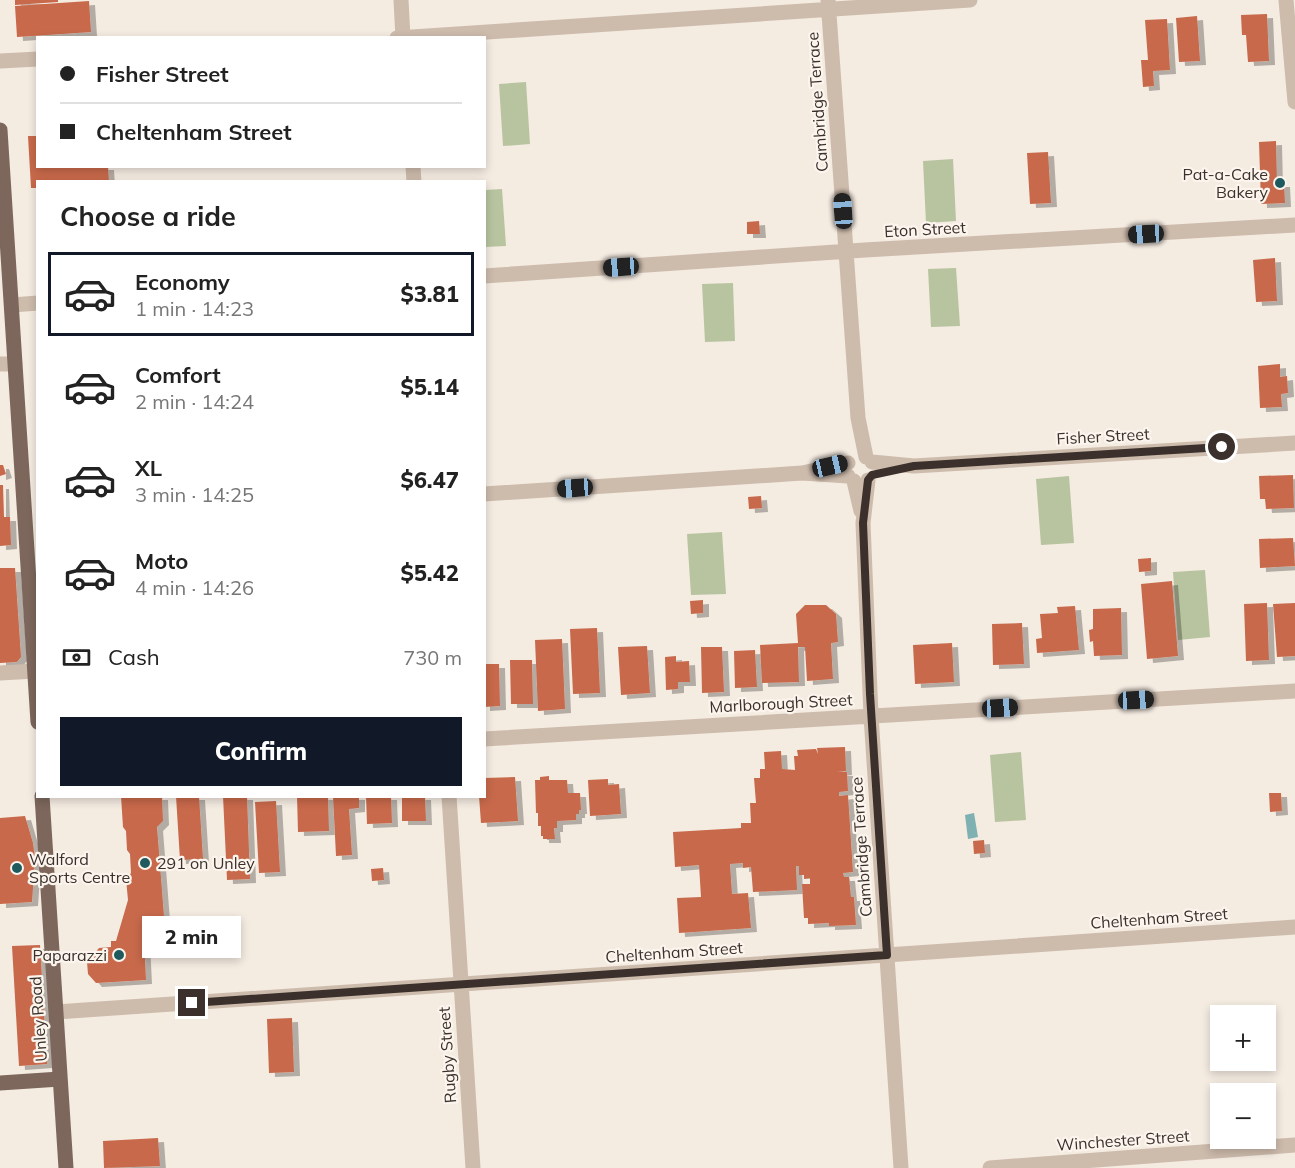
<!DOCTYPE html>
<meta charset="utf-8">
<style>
body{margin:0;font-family:Mulish,sans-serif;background:#f2f2f2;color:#222;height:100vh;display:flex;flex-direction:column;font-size:22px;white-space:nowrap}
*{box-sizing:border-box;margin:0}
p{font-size:20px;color:#767676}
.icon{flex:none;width:33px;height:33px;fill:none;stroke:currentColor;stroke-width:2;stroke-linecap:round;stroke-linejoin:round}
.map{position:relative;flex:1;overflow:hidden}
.panel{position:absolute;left:36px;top:180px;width:450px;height:618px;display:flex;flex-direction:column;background:#fff;border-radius:0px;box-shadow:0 3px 9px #0003}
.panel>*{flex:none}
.banner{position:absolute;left:36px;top:36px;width:450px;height:132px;border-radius:0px;box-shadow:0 3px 9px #0003;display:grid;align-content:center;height:132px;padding:0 24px;background:#fff}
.fabs{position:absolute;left:1210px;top:1005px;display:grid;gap:12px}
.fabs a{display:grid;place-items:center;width:66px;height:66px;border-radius:0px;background:#fff;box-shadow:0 3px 9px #0003;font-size:30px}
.end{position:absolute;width:27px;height:27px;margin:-14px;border:8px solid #3b302b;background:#fff;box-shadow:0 0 0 3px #fff}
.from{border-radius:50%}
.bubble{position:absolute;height:42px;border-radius:0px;background:#fff;box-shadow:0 3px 9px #0003;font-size:20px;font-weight:800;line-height:42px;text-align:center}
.car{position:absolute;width:18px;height:36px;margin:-18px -9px;border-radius:8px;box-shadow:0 0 4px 2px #0007;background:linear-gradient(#222 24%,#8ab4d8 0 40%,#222 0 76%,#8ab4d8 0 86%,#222 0)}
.banner b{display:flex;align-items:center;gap:21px;height:57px;font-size:22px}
.banner b+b{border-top:2px solid #e0e0e0}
.banner i{width:15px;height:15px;background:#222}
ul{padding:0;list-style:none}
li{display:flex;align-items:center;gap:18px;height:84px;margin:0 12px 9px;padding:0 12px;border:3px solid transparent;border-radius:0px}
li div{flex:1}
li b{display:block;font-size:22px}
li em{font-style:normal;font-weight:800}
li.selected{border-color:#111827}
li>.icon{width:54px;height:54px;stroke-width:1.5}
h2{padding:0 24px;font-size:27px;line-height:72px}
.pay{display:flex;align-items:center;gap:15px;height:66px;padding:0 24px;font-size:22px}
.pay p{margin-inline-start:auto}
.button{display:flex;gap:12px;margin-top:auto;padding:12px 24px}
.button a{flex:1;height:69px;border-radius:0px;background:#111827;color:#fff;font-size:24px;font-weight:800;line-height:69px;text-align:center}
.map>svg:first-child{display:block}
.green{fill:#b8c4a0}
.water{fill:#7fb0b2}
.building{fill:#c8694b;filter:url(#shadow)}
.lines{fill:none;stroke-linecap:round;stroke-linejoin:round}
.minor{stroke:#cdbbac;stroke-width:15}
.major{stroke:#7d675c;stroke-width:15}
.route{stroke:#3b302b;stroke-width:8}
.poi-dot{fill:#1f5a5e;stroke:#fbf5ee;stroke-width:2}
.labels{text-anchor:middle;stroke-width:4.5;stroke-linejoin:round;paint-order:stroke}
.street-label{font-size:16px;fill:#3b302b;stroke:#fbf5ee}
.poi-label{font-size:16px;fill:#3b302b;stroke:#fbf5ee;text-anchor:end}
</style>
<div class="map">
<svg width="1295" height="1168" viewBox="0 0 1295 1168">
<defs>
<filter id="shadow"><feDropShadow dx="6" dy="4" stdDeviation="0" flood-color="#0004"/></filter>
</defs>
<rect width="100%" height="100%" fill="#f4ebe1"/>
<path class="green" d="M526,82L530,144L503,146L499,84Z
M953,159L956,221L926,223L923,161Z
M502,189L506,246L485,247V190Z
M956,268L960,326L931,327L928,269Z
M733,283L735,341L705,342L702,284Z
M1069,476L1074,543L1041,545L1036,479Z
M722,532L726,594L691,595L687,534Z
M1205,570L1210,637L1178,640L1173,572Z
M1021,752L1026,820L995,822L990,755Z"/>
<path class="water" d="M974,813L978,837L968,839L965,815Z"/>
<path class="building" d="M15,0H58V2L15,5Z
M89,1L91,32L17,37L15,6Z
M1267,14L1269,61L1248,62L1246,35H1242L1241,15Z
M1197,16L1200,61L1179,62L1176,18Z
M1167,19L1170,70L1153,71L1154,86L1143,87L1141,60H1148L1145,20Z
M28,136H38V166H108L109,182H38V188H31Z
M1276,141L1277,183H1284L1285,203L1261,204L1259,142Z
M1048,152L1051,203L1030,204L1027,153Z
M759,221L760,234H747V222Z
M1275,258L1277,301L1256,302L1253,260Z
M1280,364V377L1287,376L1288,393L1281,394L1282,407L1260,408L1258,366Z
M0,465H3L6,474L0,476Z
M1293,475L1294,508L1266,509L1265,499H1260L1259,476Z
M0,485H3L4,517H10L11,545L0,546Z
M761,496L762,508L749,509L748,497Z
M1293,538L1295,566L1260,568L1259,539Z
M1151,558V571L1139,572L1138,559Z
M0,568H15L21,657L17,662L0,663Z
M1172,581L1178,656L1147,659L1141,584Z
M703,600V613L691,614L690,601Z
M1267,603L1269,660L1246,661L1244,604Z
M1295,603V656L1277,657L1273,604Z
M805,605H826L836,614L838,642L831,643L833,679L807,681L805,647H798L799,682L762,683L760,645L798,643L796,614Z
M1075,606L1079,650L1037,653L1036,639L1042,638L1040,614L1058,613L1057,607Z
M1121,608L1122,655L1094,656L1093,641L1090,642L1089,630L1093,629V609Z
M1022,623L1024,664L993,665L992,624Z
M597,628L600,693L573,694L570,629Z
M562,639L565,709L538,711L535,640Z
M952,643L954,682L915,684L913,645Z
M647,646L650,693L621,695L618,647Z
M701,647H722L724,692L702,693Z
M755,650L757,687L735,688L734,651Z
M676,656V662L689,661L690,682H678V689L666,690L665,657Z
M510,660H532L533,704H511Z
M484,664H499L500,706L484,707Z
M845,747L846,771L837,772H847L848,791L839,792V796L848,795L853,872L843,873L844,877H849L851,897H854L856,925L829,926V923L808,924V918H804L802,884H810V878L804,879V875H799V866H796L797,890L753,892L751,867L743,868V863L730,864L732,894L748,893L751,928L679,933L677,898L701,897L699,865L675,867L673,832L741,828V823H751L750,803H756L754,778H760V769H765L764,752L781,751L782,769L795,770L794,756H798L797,750L816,749L818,754L817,748Z
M549,776V780H567L568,793H580L581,810H579V814H576V820L557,821V828H554L555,839H543V836H541V826H538V813H536L535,780H540V777Z
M515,777L518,821L481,823L479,796H484V778Z
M608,779V785L619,784L621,814L590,816L588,780Z
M1269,793H1281L1282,811L1270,812Z
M121,796H162L163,821L157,827L165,929L163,938L144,939L146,980L96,983L88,974L87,962L99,948L111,947V941H116L128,900L126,879L131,873L130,854L127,850L126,831L123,827Z
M176,796H199L203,859L180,860Z
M223,796H247L250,879L227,880Z
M297,796H328L329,831L298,832Z
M333,796H359V808L349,809L352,855L336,856Z
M366,796H391L392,823L367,824Z
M402,796H425L426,821H402Z
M276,801L280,872L259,873L255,802Z
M25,816L33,843L35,859L32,902L0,904V818Z
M984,840L985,853L974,854L973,841Z
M383,868L384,880L372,881L371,869Z
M40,945L47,1064L19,1066L12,946Z
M292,1018L294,1072L269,1073L267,1019Z
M158,1138L160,1166L104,1168L103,1141Z"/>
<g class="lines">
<path class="minor" d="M401,0L403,38
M828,0L858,418L866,457
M1286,0L1295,102
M397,38L970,0
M0,61L38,59
M413,166L414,182
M484,276L865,250L1295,225
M12,305L38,303
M0,364H15
M872,462L914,466L1295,443
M848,463L802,473L848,476
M868,480L863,523L871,716L901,1168
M854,481L861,511
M484,494L802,473
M0,673L35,671
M484,739L1295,691
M449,796L473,1168
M56,1012L1295,927
M990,1168L1295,1145"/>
<path class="major" d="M0,130L38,722
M42,796L66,1168
M0,1083L60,1079"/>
</g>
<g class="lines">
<path class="route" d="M192,1003L887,955L870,694L863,523L868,480L872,475L914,466L1222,447"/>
</g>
<g class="poi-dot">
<circle cx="1280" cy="183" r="6"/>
<circle cx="145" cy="863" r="6"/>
<circle cx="17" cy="868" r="6"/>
<circle cx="119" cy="955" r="6"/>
</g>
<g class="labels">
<g class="street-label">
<text transform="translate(817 102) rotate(-94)" y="6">Cambridge Terrace</text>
<text transform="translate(925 229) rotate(-3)" y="6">Eton Street</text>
<text transform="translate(1103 436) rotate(-3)" y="6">Fisher Street</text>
<text transform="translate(781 703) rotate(-3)" y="6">Marlborough Street</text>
<text transform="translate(861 847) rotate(-94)" y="6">Cambridge Terrace</text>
<text transform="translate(1159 918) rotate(-4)" y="6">Cheltenham Street</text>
<text transform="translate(674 952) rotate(-4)" y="6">Cheltenham Street</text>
<text transform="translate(38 1019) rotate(-94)" y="6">Unley Road</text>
<text transform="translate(447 1055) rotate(-94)" y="6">Rugby Street</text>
<text transform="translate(1123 1140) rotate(-4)" y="6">Winchester Street</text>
</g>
<g class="poi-label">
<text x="1268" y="180">Pat-a-Cake<tspan x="1268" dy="18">Bakery</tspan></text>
<text x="29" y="865" text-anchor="start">Walford<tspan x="29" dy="18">Sports Centre</tspan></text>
<text x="157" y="869" text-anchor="start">291 on Unley</text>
<text x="107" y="961">Paparazzi</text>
</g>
</g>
</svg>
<div class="fabs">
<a>+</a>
<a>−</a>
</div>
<i class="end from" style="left:1222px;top:447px"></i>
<i class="end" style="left:192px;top:1003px"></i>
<div class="bubble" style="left:142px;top:916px;width:99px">2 min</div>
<i class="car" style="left:843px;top:211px;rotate:356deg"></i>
<i class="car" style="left:1146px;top:234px;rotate:267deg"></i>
<i class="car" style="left:621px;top:267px;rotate:266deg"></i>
<i class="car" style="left:830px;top:466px;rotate:77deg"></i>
<i class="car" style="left:575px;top:488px;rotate:266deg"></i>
<i class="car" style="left:1136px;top:700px;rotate:87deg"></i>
<i class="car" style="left:1000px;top:708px;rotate:87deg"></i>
<div class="banner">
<b><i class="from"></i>Fisher Street</b>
<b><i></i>Cheltenham Street</b>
</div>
<section class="panel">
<h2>Choose a ride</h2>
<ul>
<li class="selected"><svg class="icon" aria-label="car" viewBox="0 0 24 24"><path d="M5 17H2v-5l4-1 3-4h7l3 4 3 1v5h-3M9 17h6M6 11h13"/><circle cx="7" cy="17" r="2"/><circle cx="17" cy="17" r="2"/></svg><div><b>Economy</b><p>1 min · 14:23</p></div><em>$3.81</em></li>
<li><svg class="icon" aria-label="car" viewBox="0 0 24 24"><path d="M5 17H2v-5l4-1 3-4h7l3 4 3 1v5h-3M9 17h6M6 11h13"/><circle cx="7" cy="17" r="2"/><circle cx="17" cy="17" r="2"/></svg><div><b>Comfort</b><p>2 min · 14:24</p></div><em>$5.14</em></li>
<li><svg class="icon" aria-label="car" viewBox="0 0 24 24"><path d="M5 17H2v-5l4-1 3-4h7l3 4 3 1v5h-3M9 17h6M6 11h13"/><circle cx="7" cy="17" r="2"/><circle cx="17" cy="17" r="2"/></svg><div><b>XL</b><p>3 min · 14:25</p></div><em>$6.47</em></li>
<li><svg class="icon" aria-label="car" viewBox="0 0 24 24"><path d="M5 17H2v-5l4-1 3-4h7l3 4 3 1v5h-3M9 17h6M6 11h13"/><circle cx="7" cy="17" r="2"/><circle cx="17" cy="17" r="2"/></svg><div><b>Moto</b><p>4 min · 14:26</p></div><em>$5.42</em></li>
</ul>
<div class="pay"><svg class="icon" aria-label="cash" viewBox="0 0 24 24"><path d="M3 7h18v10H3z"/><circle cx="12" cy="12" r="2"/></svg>Cash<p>730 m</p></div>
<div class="button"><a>Confirm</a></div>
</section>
</div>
